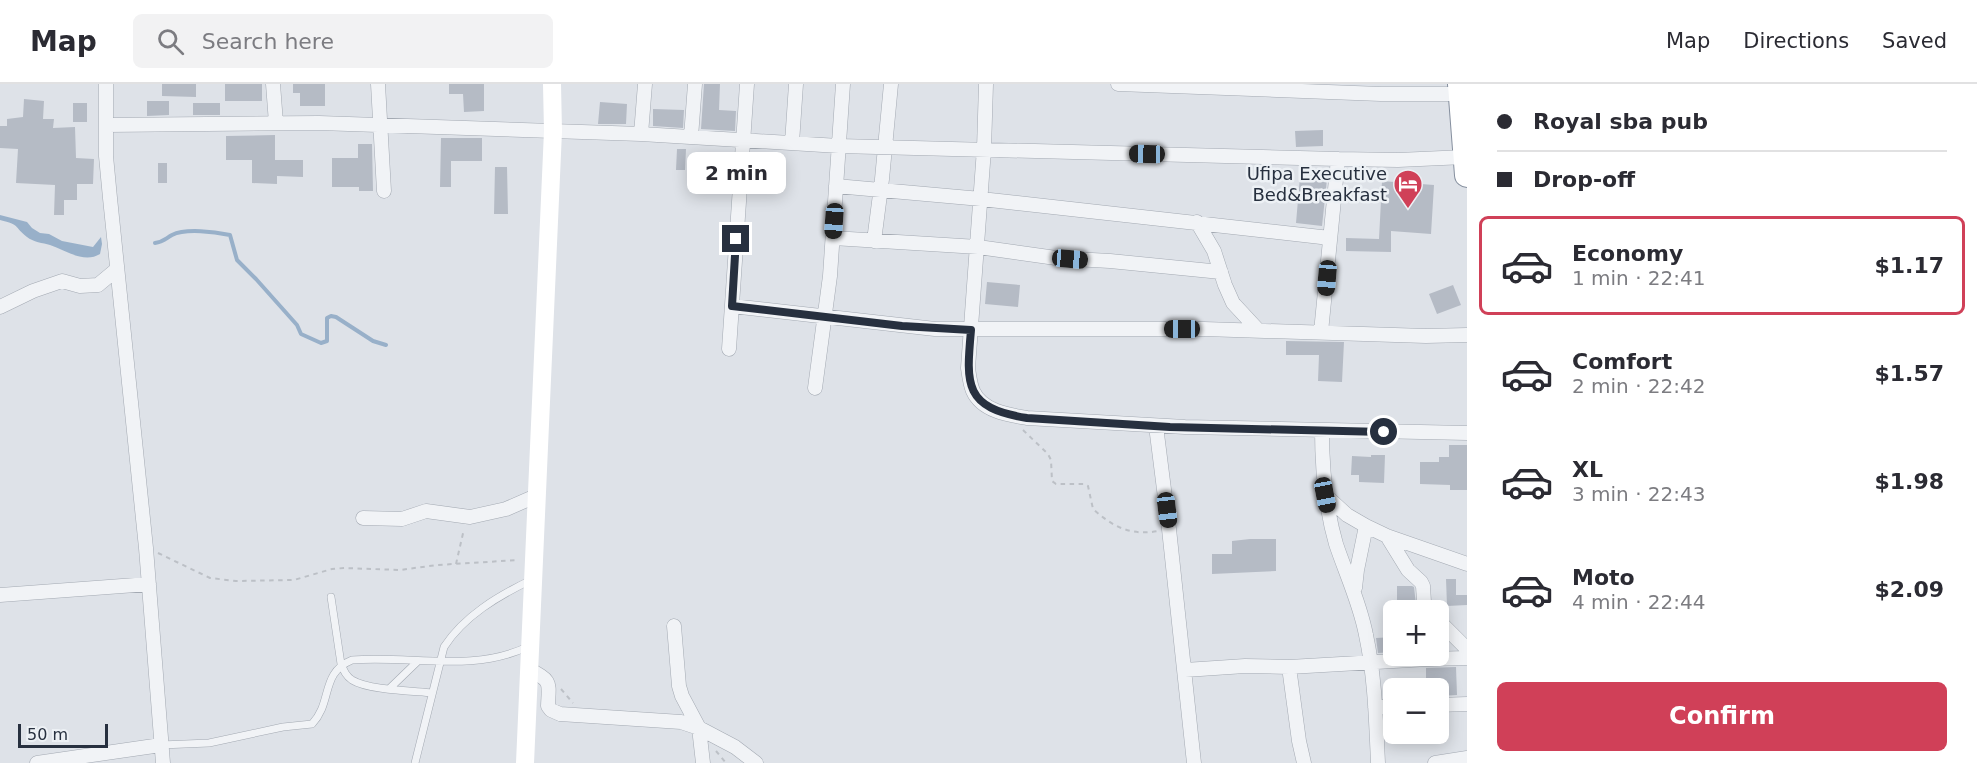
<!DOCTYPE html>
<meta charset="utf-8">
<style>
body{margin:0;font-family:"DejaVu Sans",sans-serif;background:#f2f2f3;color:#2b2b33;height:100vh;display:flex;flex-direction:column;font-size:22px;white-space:nowrap}
*{box-sizing:border-box;margin:0}
p{font-size:20px;color:#7c7c81}
.icon{flex:none;width:33px;height:33px;fill:none;stroke:currentColor;stroke-width:2;stroke-linecap:round;stroke-linejoin:round}
.map{position:relative;flex:1;overflow:hidden}
.panel{display:flex;flex-direction:column;background:#fff;width:510px}
.panel>*{flex:none}
.guide{display:grid;align-content:center;height:132px;padding:0 30px;background:#fff}
.buttons{position:absolute;left:1383px;top:516px;display:grid;gap:12px}
.buttons a{display:grid;place-items:center;width:66px;height:66px;border-radius:9px;background:#fff;box-shadow:0 3px 15px #0003;font-size:30px}
.scale{position:absolute;left:18px;bottom:15px;width:90px;box-sizing:border-box;padding-left:6px;border:3px solid #27303f;border-top:0;font-size:16px;line-height:21px;white-space:nowrap;color:#27303f;-webkit-text-stroke:4px #edf1f5;paint-order:stroke}
.end{position:absolute;width:27px;height:27px;margin:-14px;border:8px solid #27303f;background:#fff;box-shadow:0 0 0 3px #fff}
.from{border-radius:50%}
.bubble{position:absolute;height:42px;border-radius:9px;background:#fff;box-shadow:0 3px 15px #0003;font-size:20px;font-weight:700;line-height:42px;text-align:center}
.car{position:absolute;width:18px;height:36px;margin:-18px -9px;border-radius:8px;box-shadow:0 0 4px 2px #0007;background:linear-gradient(#222 24%,#8ab4d8 0 40%,#222 0 76%,#8ab4d8 0 86%,#222 0)}
.guide b{display:flex;align-items:center;gap:21px;height:57px;font-size:22px}
.guide b+b{border-top:2px solid #e1e1e2}
.guide i{width:15px;height:15px;background:#2b2b33}
ul{padding:0;list-style:none}
li{display:flex;align-items:center;gap:18px;height:99px;margin:0 12px 9px;padding:0 18px;border:3px solid transparent;border-radius:9px}
li div{flex:1}
li b{display:block;font-size:22px}
li em{font-style:normal;font-weight:700}
li.active{border-color:#d04058}
li>.icon{width:54px;height:54px;stroke-width:1.5}
.primary-button{display:flex;gap:12px;margin-top:auto;padding:12px 30px}
.primary-button a{flex:1;height:69px;border-radius:9px;background:#d04058;color:#fff;font-size:24px;font-weight:700;line-height:69px;text-align:center}
header{display:flex;align-items:center;gap:36px;box-sizing:border-box;height:84px;padding:0 30px;background:#fff;border-bottom:2px solid #e1e1e2}
header strong{font-size:28px}
nav{display:flex;gap:33px;margin-inline-start:auto;font-size:21px}
.search{width:420px;height:54px;background:#f2f2f3;display:flex;align-items:center;gap:15px;box-sizing:border-box;padding:0 21px;border-radius:9px;color:#7c7c81;font-size:22px}
main{display:flex;flex:1;min-height:0}
.map>svg:first-child{display:block}
.water{fill:#98b0c9}
.lines{fill:none;stroke-linecap:round;stroke-linejoin:round}
.stream{stroke:#98b0c9;stroke-width:4}
.building{fill:#b5bbc5}
.lane-casing{stroke:#a3a9b2;stroke-width:8}
.street-casing{stroke:#a3a9b2;stroke-width:15}
.highway-casing{stroke:#858f9e;stroke-width:26}
.path{stroke:#bcc0c6;stroke-width:2;stroke-dasharray:4.5 4.5;stroke-linecap:butt}
.lane{stroke:#f1f3f6;stroke-width:7}
.street{stroke:#f1f3f6;stroke-width:14}
.secondary{stroke:#fff;stroke-width:18}
.highway{stroke:#fff;stroke-width:24}
.route{stroke:#27303f;stroke-width:8}
.labels{text-anchor:middle;stroke-width:5;stroke-linejoin:round;paint-order:stroke}
.poi-label{font-size:18px;fill:#27303f;stroke:#edf1f5;text-anchor:end}
</style>
<header>
<strong>Map</strong>
<div class="search"><svg class="icon" aria-label="search" viewBox="0 0 24 24"><circle cx="10" cy="10" r="6"/><path d="M15 15l6 6"/></svg>Search here</div>
<nav><a>Map</a><a>Directions</a><a>Saved</a></nav>
</header>
<main>
<div class="map">
<svg width="1467" height="679" viewBox="0 0 1467 679">
<rect width="100%" height="100%" fill="#dee2e8"/>
<path class="water" d="M0,131L27,138L32,144L40,149L49,150L62,157L93,163L101,153L102,160L100,170C84,180 65,166 50,161C43,159 33,158 27,153C13,142 21,141 0,136Z"/>
<g class="lines">
<path class="stream" d="M155,159C163,158 165,155 172,151C186,144 215,148 230,151L237,176L256,195L297,241L301,250L321,259L327,257V234L331,232L336,233L373,257L386,261"/>
</g>
<path class="building" d="M162,0H196V13L162,12Z
M225,0H262V17H225Z
M293,0H325V22H300V9H293Z
M449,0H484V27L464,28L463,10H449Z
M704,0H720L719,26L736,27L735,47L701,45Z
M24,15L44,17L43,35H54L53,44L75,43L76,74L94,75L93,100H77V116H64V131H54L55,101L16,99L18,65L0,64V42H7V35L23,33Z
M147,17H169V31L147,32Z
M600,18L627,20L626,40H598Z
M73,19H87V38H73Z
M193,19H220V31H193Z
M653,25L684,26L683,44L653,42Z
M1323,46V62L1296,63L1295,47Z
M275,51V76H303V93L277,92V100L252,99V76H226V52Z
M441,54H482V77H451V103H440Z
M358,60H372L373,107H359V103H332V74H358Z
M677,65H686L685,86H676Z
M158,79H167V99H158Z
M495,83H507L508,130H494Z
M1300,93L1327,95L1322,142L1296,139Z
M1382,97L1434,101L1431,150L1391,147V168L1346,167V154L1379,155Z
M987,198L1020,201L1018,223L985,220Z
M1453,201L1461,221L1437,230L1429,210Z
M1286,257L1344,258L1342,298L1318,297L1319,271H1286Z
M1449,361H1467V406H1450V401L1420,400V378H1439V373H1449Z
M1371,371H1385L1384,399L1359,398V391H1351L1352,372L1371,373Z
M1250,455H1276V487L1212,490V470H1232V457Z
M1446,495H1456V511H1467V521L1447,522Z
M1397,502H1412L1414,503L1416,521H1397Z
M1394,553V568L1378,569L1376,554Z
M1456,583L1457,611L1438,612V604H1426V584Z"/>
<g class="lines">
<g class="lane-casing">
<path id="lane" d="M331,513L341,580C344,587 346,592 352,596C368,606 412,607 432,609
M389,605L418,577
M161,661L209,659L283,643L312,640C333,618 320,589 352,576C410,571 472,589 527,563
M415,679L444,563C464,532 498,512 531,496"/>
</g>
<g class="street-casing">
<path id="street" d="M106,0V72L110,114L146,464L163,679
M273,0L276,39
M378,0L384,107
M986,0L984,65L968,284C969,291 970,300 973,307C982,327 1008,331 1027,334L1185,343L1467,349
M1118,0L1381,10H1461
M107,41L319,39L641,50L839,62L1338,75L1398,76L1465,73
M641,50L645,0
M691,53L695,0
M792,59L796,0
M836,102L981,115L1330,154
M1197,138L1214,167L1225,201L1233,219L1258,246
M833,154L978,163L1056,174L1110,177L1221,188
M874,157L882,95L891,0
M732,222L935,245H1204L1426,252L1467,251
M0,223L33,207L62,197L80,202L98,201L116,186
M1321,248L1338,75
M729,265L747,0
M815,304L830,192L843,0
M1156,342L1169,445L1194,679
M1322,346C1322,385 1325,422 1336,460C1346,490 1360,519 1366,551C1375,593 1376,636 1378,679
M1325,411L1347,431L1366,442L1387,452L1467,480
M363,434L402,435L426,427L470,433L506,425L536,412
M1387,452L1408,486L1421,498L1423,502L1424,518L1429,526
M1355,504L1357,486L1366,442
M0,511L149,500
M1438,536L1467,565
M674,542L679,602L682,612L699,644L703,679
M1289,583L1299,657L1304,679
M529,585C552,598 549,597 548,622L551,626L560,630L681,638L699,644L735,663L756,679
M1185,586L1245,582L1289,583L1428,575L1467,574
M1438,621L1467,620
M1375,623H1394
M37,679L161,661
M1435,679L1467,674"/>
</g>
<g class="highway-casing">
<path id="highway" d="M1460,0L1467,91"/>
</g>
<path class="path" d="M1023,346L1048,370L1051,376L1052,397L1056,400H1084L1088,402L1093,425C1113,443 1131,452 1158,447
M158,469L210,494L236,497L294,496L332,485L344,484L400,486L437,481L519,476
M456,480L464,445
M561,605L573,619
M716,667L726,679"/>
<use href="#lane" class="lane"/>
<use href="#street" class="street"/>
<path class="secondary" d="M525,679L553,47L552,0"/>
<use href="#highway" class="highway"/>
</g>
<g class="lines">
<path class="route" d="M736,155L732,222L902,242L971,246C966,301 964,324 1027,334L1170,343L1384,348"/>
</g>
<defs>
<g id="hotel-pin" transform="scale(1.5)"><path d="M0 17L-7.5 6A9.5 9.5 0 1 1 7.5 6Z" fill="#d04058" stroke="#edf1f5"/><path d="M-6-4.5h1.5V1H6V5H4.5V3h-9V5H-6ZM-4 0a1.8 1.8 0 1 1 3.6 0ZM.5 0V-2.5h3Q6-2.5 6 0Z" fill="#fff"/></g>
</defs>
<g fill-rule="evenodd">
<use href="#hotel-pin" x="1408" y="100"/>
</g>
<g class="labels">
<g class="poi-label">
<text x="1387" y="96">Ufipa Executive<tspan x="1387" dy="21">Bed&amp;Breakfast</tspan></text>
</g>
</g>
</svg>
<div class="buttons">
<a>+</a>
<a>−</a>
</div>
<div class="scale">50 m</div>
<i class="end from" style="left:1384px;top:348px"></i>
<i class="end" style="left:736px;top:155px"></i>
<div class="bubble" style="left:687px;top:68px;width:99px">2 min</div>
<i class="car" style="left:1147px;top:70px;rotate:271deg"></i>
<i class="car" style="left:834px;top:137px;rotate:184deg"></i>
<i class="car" style="left:1070px;top:175px;rotate:95deg"></i>
<i class="car" style="left:1327px;top:194px;rotate:185deg"></i>
<i class="car" style="left:1182px;top:245px;rotate:270deg"></i>
<i class="car" style="left:1325px;top:411px;rotate:169deg"></i>
<i class="car" style="left:1167px;top:426px;rotate:173deg"></i>
</div>
<section class="panel">
<div class="guide">
<b><i class="from"></i>Royal sba pub</b>
<b><i></i>Drop-off</b>
</div>
<ul>
<li class="active"><svg class="icon" aria-label="car" viewBox="0 0 24 24"><path d="M5 17H2v-5l4-1 3-4h7l3 4 3 1v5h-3M9 17h6M6 11h13"/><circle cx="7" cy="17" r="2"/><circle cx="17" cy="17" r="2"/></svg><div><b>Economy</b><p>1 min · 22:41</p></div><em>$1.17</em></li>
<li><svg class="icon" aria-label="car" viewBox="0 0 24 24"><path d="M5 17H2v-5l4-1 3-4h7l3 4 3 1v5h-3M9 17h6M6 11h13"/><circle cx="7" cy="17" r="2"/><circle cx="17" cy="17" r="2"/></svg><div><b>Comfort</b><p>2 min · 22:42</p></div><em>$1.57</em></li>
<li><svg class="icon" aria-label="car" viewBox="0 0 24 24"><path d="M5 17H2v-5l4-1 3-4h7l3 4 3 1v5h-3M9 17h6M6 11h13"/><circle cx="7" cy="17" r="2"/><circle cx="17" cy="17" r="2"/></svg><div><b>XL</b><p>3 min · 22:43</p></div><em>$1.98</em></li>
<li><svg class="icon" aria-label="car" viewBox="0 0 24 24"><path d="M5 17H2v-5l4-1 3-4h7l3 4 3 1v5h-3M9 17h6M6 11h13"/><circle cx="7" cy="17" r="2"/><circle cx="17" cy="17" r="2"/></svg><div><b>Moto</b><p>4 min · 22:44</p></div><em>$2.09</em></li>
</ul>
<div class="primary-button"><a>Confirm</a></div>
</section>
</main>
